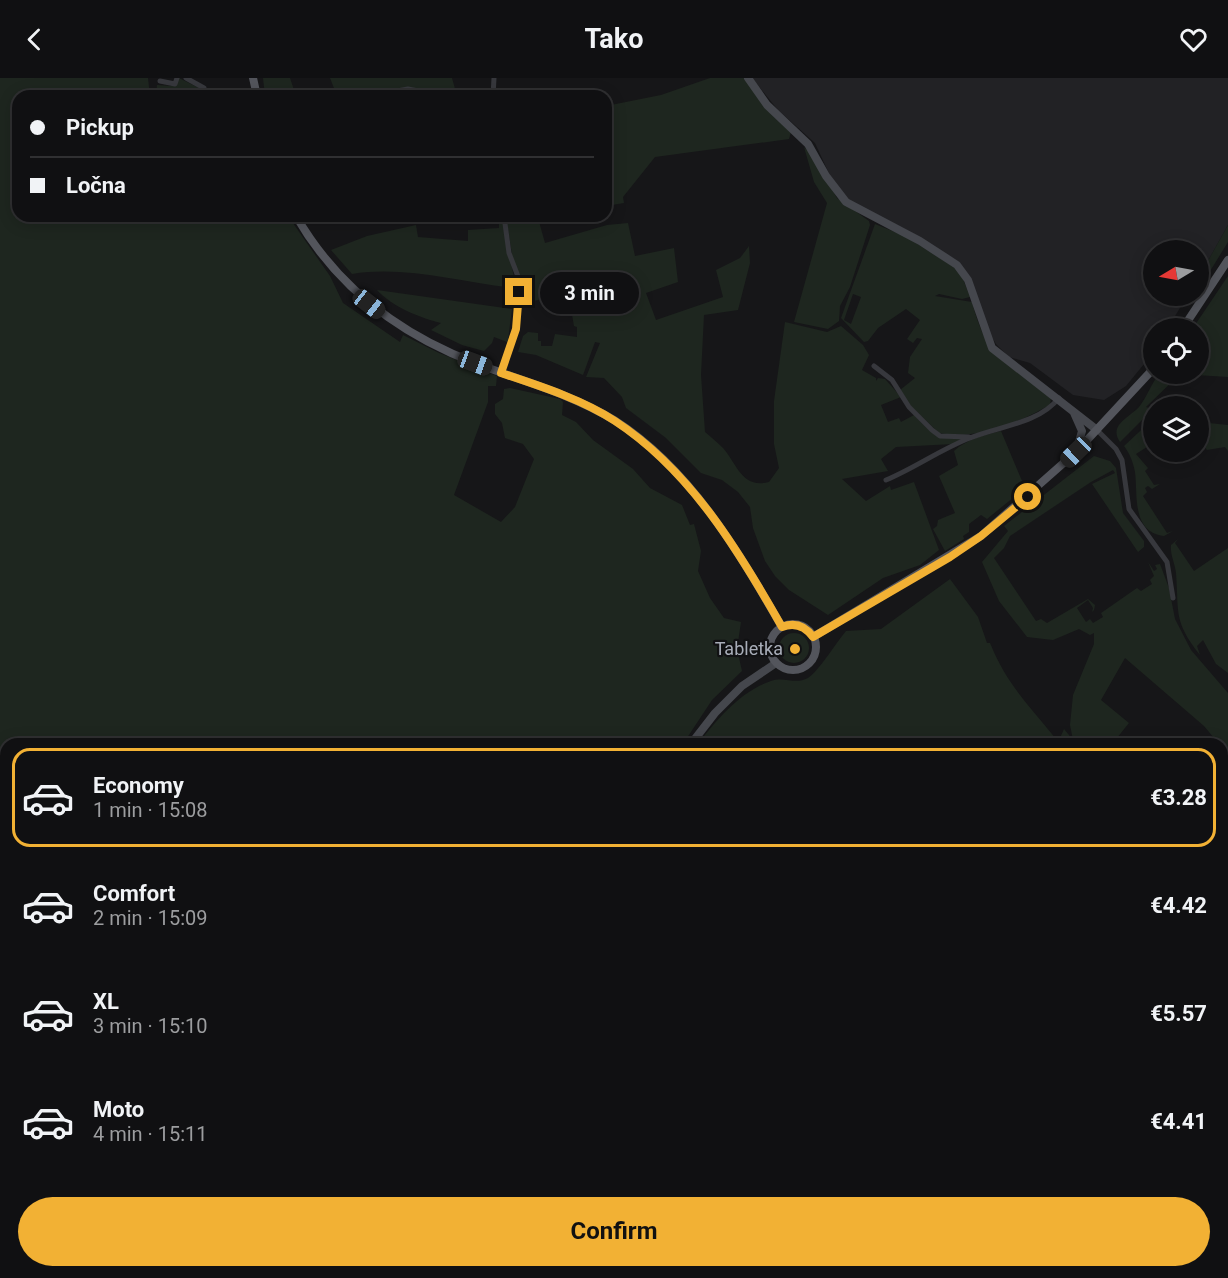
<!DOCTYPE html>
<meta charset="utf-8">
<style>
body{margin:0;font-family:Roboto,sans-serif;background:#19191b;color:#f1f3f6;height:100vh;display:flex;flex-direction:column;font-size:22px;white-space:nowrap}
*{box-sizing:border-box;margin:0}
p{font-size:20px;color:#9c9d9f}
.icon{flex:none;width:33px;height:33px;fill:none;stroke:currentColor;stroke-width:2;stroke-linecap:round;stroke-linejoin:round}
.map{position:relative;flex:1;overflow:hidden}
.panel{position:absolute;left:0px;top:660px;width:1228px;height:540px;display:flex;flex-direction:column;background:#101012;border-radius:18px 18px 0 0;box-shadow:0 3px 15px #0003,0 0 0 2px #303032}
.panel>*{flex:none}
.hud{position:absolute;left:12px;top:12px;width:600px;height:132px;border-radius:18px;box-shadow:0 3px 15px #0003,0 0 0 2px #303032;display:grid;align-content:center;height:132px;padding:0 18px;background:#101012}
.needle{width:39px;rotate:260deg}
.tools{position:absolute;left:1143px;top:162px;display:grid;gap:12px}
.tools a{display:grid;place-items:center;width:66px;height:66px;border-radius:50%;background:#101012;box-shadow:0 3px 15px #0003,0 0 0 2px #303032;font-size:30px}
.end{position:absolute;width:27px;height:27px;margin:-14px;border:8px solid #f2b134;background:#111;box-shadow:0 0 0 3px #111}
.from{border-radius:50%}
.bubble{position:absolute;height:42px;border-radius:21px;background:#101012;box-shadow:0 3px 15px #0003,0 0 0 2px #303032;font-size:20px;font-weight:700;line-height:42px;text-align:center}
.car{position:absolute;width:18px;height:36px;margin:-18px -9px;border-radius:8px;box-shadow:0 0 4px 2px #0007;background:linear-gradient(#222 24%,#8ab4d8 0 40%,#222 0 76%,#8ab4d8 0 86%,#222 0)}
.hud b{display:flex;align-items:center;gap:21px;height:57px;font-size:22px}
.hud b+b{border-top:2px solid #303032}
.hud i{width:15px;height:15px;background:#f1f3f6}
ul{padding:10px 0 0;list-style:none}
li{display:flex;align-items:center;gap:18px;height:99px;margin:0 12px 9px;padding:0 6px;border:3px solid transparent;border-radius:18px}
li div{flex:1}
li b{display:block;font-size:22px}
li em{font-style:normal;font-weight:700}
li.current{border-color:#f2b134}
li>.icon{width:54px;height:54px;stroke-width:1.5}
.primary-button{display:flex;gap:12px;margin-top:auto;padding:12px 18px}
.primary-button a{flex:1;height:69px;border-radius:36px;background:#f2b134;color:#111;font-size:24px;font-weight:700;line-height:69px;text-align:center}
header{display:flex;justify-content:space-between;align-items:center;height:78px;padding:0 18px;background:#101012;font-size:27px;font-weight:700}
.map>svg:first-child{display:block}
.built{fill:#222225}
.green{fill:#1e261f;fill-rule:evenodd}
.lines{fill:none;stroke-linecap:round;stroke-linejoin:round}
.street{stroke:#37383d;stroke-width:5}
.secondary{stroke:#45474d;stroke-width:8}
.primary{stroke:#53555c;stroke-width:8}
.route{stroke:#f2b134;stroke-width:8}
.poi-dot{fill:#f2b134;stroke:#111113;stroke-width:2}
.labels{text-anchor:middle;stroke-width:4.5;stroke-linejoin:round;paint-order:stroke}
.poi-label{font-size:18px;fill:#a8adb8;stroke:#111113;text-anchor:end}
</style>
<header><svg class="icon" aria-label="back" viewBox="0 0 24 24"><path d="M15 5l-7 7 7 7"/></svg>Tako<svg class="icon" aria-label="heart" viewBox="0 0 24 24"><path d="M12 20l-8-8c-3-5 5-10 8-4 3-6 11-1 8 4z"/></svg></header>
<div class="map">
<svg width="1228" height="1200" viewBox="0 0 1228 1200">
<rect width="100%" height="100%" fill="#161618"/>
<path class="built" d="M752,0H1228V147L1199,199L1198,172H1154V218H1187L1168,250H1154L1153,275L1126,308L1104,322L1073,317L1030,285L1009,279L996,266L988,253L970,200L959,184L909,153L850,123L832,102L815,65L778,32Z"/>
<path class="green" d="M0,0H148L150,18H18V138H288L330,198L343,225L400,264L403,257L439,275L497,298L496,308H488V324L454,417L501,444L515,429L534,381L523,366L505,360L502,345L495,336V326L503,321L504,311L510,310L560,321L563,324L562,337L576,344L593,362L633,391L650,410L682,427L690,447L694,446L701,473L698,493L710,520L724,540L741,544L737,571L742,593L712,622L683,666H6V1194H640L627,1200H0Z
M179,0L199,10L200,18H156L157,7L172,8Z
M263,0H290L296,18H265Z
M330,0H452L457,18L407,10L367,18H337Z
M710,0H745L773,38L791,54L789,61L655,79L623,119L624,125L606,128V28L661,17Z
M804,69L810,75L837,120L869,143L870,147L850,209L840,228L839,243L828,251L794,244L827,125L814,104Z
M499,138H502L516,210C462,205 406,187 352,196L331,172L367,158L416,147L418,159L468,163V152L499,150Z
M506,138H549L538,140L545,165L607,147L628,145L635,178L674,170L678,204L646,215L656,242L723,219L716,192L740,180L749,168L750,185L738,232L704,237L701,297L705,354C711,359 717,364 723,370C737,386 742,411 769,404L779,390L774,366V323L785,244L827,254L841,248L863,267L869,277L862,292L876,300V303L878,300L885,301L901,319L881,327L888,344L899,340L901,344L914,337C932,356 935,359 960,359V363L953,366L896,369L881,381L888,393L842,401L866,423L890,408L891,412L914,404L939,472L920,487L883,500L828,537L789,512L775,498L765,483L753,450L750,429L738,414L722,402L701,395L666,360L626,330L622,319L604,300L586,299L600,265L595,264L583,297L536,277L518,274L523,258L528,254L538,255V263H541V268H552L555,256L577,259V249L574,248L569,220L564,221L562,218L521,225V203L528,202V199H521L513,183Z
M875,146L905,158L960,193L970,219L962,221L939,216L935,218L972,224C988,285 1007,283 1051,320L1050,327C1017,345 978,362 939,355L911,328L900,312L915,300L908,295L910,279L922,261L917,260L913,265L907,261L920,242L906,231L878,250L868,263L864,264L841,240ZM853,216L861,219L851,246L844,242Z
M1228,147V164L1199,211V199Z
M1228,198V299L1180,296L1146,329L1153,331V337L1148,336L1120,364C1108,347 1130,339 1139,329C1147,319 1151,306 1159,296H1198V250H1193Z
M377,212L512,231L508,262L507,264L494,259L492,265L484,273L462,267L431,252L441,245C420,240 391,228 377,212Z
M1153,341V365L1136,376L1148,390L1145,393L1154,407L1160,406L1152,411L1148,408L1145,410L1147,414L1143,418L1167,455L1173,453L1164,458C1131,454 1138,416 1135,394C1133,384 1130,376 1124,368Z
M1199,344L1228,347V373L1225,369L1207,372L1199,362Z
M1001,353L1025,410L987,441L981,437L969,446V454L963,458L964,461L945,473L933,451L937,448L938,442L955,435L939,398L958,387L954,373C967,361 984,357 1001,353Z
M1094,378L1110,383L1116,390L1123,435L1144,463V469L1138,474L1092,406L1115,395L1113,392L1091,404L1010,458L1004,470L994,480L1036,543L1041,541L1047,545L1088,521L1095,527L1094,532L1092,534L1093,530L1088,522L1077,530L1086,544L1090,541L1093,545L1103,539L1101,535L1137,510L1141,513L1152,506L1150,502L1154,498L1148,484L1154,493L1157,491L1155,487L1160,486L1169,510L1175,541L1191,572L1228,615V677L1222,666H1219L1204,648L1125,580L1101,622L1129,645L1112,666H698C717,641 741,613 771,603C784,598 795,607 808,600C818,594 836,565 846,553L881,551L950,501L978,539L987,565H990C1007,607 1029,627 1056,661L1060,660L1064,651L1073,662L1070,647L1073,617L1094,566V555L1090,557L1079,551L1053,562L1027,559L999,523L982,484L1008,453L1004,448Z
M1178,461L1175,465L1194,493L1228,470V595L1216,586L1203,562L1197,568L1200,577C1173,543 1179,534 1176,495C1175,485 1170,477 1171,467Z
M779 570a15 15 0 1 1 30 0a15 15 0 1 1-30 0Z
M1228,1022V1065L1223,1071V1025Z"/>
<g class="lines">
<path class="street" d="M186,0L204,10L202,18
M160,3L175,6L177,0
M370,18L408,11L444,18
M493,18L494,0
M874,288L892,302L909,329L932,352L940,358L969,359
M501,295L516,251L519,227V201L509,175L504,138
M1097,352L1116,371L1122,382L1129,431L1167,484L1173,520
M886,402C915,390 941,371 970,360C999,348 1038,346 1059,320
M1222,775L1228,777
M1222,1078L1228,1072
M931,1194L934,1200
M860,1198L862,1200
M1003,1200L1004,1194
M1044,1200L1046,1194
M1191,1200L1211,1194
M1221,1200L1224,1177L1222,1171"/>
<path class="secondary" d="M748,0L767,27L808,66L826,98L846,124L920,163L957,187L968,202L992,270L1097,352
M1074,335L1082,353L1077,371
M691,666L715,635L742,608L776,585
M774,1194L776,1200"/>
<path class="primary" d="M253,0L257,18
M296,138C337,209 399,256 475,285C522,303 571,316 614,342C690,390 738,473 782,549
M1183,250L1228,182
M770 569a23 23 0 1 1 46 0a23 23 0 1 1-46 0Z
M813,559L981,458L1076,374L1154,290"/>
</g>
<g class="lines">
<path class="route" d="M519,214L516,251L501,295C540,308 581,321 615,343C690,392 739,473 782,549C795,544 805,548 813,559L950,479L981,458L1028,419"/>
</g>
<circle class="poi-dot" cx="795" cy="571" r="6"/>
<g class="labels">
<g class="poi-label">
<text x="783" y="577">Tabletka</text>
</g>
</g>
</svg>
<div class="tools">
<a><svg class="needle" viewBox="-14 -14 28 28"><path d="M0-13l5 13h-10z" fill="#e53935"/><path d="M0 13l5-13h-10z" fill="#9c9d9f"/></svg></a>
<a><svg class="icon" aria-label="locate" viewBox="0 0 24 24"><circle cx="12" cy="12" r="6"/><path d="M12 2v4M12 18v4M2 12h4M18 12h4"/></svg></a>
<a><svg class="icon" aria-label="layers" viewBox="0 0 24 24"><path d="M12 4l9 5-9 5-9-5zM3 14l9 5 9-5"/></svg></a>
</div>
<i class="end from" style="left:1028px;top:419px"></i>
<i class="end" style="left:519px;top:214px"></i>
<div class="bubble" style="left:540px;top:194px;width:99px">3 min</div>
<i class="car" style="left:369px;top:226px;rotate:128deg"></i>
<i class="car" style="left:475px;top:285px;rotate:110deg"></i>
<i class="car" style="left:1076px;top:374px;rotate:226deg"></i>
<div class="hud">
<b><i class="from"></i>Pickup</b>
<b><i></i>Ločna</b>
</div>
<section class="panel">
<ul>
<li class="current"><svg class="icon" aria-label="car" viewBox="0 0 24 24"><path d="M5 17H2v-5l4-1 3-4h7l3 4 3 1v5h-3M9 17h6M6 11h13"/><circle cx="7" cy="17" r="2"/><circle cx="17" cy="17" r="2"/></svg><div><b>Economy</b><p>1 min · 15:08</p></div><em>€3.28</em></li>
<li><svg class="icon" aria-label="car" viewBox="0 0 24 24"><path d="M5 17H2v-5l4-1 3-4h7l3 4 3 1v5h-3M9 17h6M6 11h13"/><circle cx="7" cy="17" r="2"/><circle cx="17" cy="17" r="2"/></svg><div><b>Comfort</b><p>2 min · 15:09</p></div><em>€4.42</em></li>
<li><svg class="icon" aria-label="car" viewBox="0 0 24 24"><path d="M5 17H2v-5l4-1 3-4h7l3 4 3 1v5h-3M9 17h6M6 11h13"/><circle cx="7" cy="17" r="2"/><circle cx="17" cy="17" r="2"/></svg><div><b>XL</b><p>3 min · 15:10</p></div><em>€5.57</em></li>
<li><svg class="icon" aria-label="car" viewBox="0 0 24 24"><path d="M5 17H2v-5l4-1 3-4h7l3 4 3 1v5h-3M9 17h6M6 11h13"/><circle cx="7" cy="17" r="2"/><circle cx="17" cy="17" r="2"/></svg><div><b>Moto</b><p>4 min · 15:11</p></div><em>€4.41</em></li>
</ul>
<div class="primary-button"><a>Confirm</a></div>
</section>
</div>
